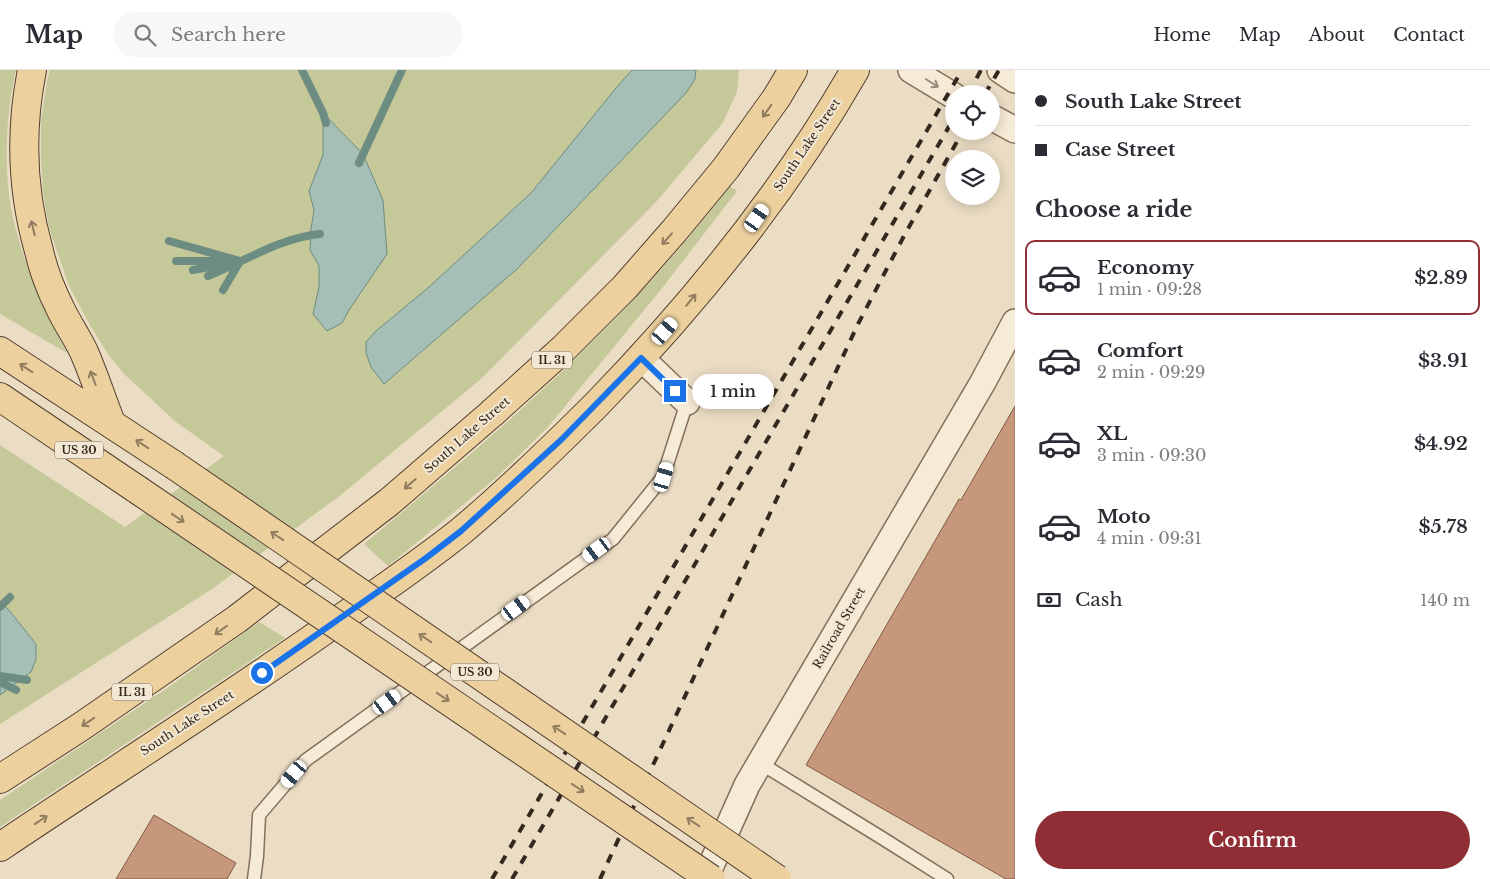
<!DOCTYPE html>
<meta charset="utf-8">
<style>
body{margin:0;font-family:"Libre Baskerville",serif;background:#f7f7f7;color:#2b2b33;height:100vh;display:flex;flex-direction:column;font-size:19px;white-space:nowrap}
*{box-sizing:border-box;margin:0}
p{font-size:16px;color:#7c7c81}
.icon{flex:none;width:28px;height:28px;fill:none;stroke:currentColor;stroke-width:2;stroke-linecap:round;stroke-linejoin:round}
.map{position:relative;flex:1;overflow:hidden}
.sheet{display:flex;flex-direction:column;background:#fff;width:475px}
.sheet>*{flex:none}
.hud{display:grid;align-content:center;height:110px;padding:0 20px;background:#fff}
.controls{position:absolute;left:945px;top:15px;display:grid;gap:10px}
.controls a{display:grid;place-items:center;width:55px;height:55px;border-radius:50%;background:#fff;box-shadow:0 2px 12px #0003;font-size:25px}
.end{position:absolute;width:22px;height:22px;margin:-11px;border:6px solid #1a73e8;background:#fff;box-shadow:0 0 0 2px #fff}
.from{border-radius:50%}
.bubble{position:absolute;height:35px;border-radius:18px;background:#fff;box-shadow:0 2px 12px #0003;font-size:16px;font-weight:600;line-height:35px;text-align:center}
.car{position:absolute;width:15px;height:30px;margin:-15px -8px;border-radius:6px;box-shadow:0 0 4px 1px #0007;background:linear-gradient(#fff 24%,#345 0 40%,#fff 0 76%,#345 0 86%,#fff 0)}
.hud b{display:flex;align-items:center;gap:18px;height:48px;font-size:19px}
.hud b+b{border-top:1px solid #e1e1e2}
.hud i{width:12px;height:12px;background:#2b2b33}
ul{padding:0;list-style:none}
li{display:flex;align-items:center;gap:15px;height:75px;margin:0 10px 8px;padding:0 10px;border:2px solid transparent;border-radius:10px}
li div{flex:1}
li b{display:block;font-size:19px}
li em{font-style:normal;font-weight:600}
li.on{border-color:#8f2f35}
li>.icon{width:45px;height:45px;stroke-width:1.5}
h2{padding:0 20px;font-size:22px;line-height:60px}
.pay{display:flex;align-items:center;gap:12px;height:55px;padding:0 20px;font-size:19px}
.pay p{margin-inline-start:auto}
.button{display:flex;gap:10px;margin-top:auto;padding:10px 20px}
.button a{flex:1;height:58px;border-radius:30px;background:#8f2f35;color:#fff;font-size:20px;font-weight:600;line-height:58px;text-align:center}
header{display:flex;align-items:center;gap:30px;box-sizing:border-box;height:70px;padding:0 25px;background:#fff;border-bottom:1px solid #e1e1e2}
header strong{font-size:24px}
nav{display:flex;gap:28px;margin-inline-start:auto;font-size:18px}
.search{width:350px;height:45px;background:#f7f7f7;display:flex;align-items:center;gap:12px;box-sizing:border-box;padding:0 18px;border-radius:28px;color:#7c7c81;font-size:19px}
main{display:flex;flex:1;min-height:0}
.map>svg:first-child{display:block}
.green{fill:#c5c898}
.water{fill:#a5beb6;stroke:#6d8c82}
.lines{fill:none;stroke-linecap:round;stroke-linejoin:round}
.stream{stroke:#6d8c82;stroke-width:8}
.building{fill:#c7977c;stroke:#825943}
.service-casing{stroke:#846f5b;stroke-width:15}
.minor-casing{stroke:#846f5b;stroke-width:28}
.primary-casing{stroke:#523e2f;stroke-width:30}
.service{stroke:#f6ebd6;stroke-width:12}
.minor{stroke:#f6ebd6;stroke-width:25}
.primary{stroke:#ecd09e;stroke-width:28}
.rail{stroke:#35281e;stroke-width:4;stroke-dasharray:9 9;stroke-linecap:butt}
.primary-bridge-casing{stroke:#523e2f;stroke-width:30;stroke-linecap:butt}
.primary-bridge{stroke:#ecd09e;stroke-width:28}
.oneway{stroke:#968a7a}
.oneway2{stroke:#907c5e}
.route{stroke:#1a73e8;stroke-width:6}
.labels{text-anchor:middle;stroke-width:4;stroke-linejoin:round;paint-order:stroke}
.shield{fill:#f3e8d3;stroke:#6e6254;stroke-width:1}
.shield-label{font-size:11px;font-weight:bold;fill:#35281e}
.street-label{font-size:12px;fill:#35281e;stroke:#f3e8d3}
</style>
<header>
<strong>Map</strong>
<div class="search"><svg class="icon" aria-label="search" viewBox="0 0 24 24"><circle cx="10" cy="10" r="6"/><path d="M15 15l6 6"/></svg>Search here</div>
<nav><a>Home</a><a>Map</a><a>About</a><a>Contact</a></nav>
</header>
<main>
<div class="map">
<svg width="1015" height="809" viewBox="0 0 1015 809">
<rect width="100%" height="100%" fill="#ebddc4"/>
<path class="green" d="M0,0H16C5,45 3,107 14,152C25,198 45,241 67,283L0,244Z
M50,0H739L737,22L722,54L655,133L481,309L337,428L212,519L0,654V375L125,457L224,386L176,352L123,303L108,284L91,257L69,216L49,158L43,122L41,90V51L47,11Z
M729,116L737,121L659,222L548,357L497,407L388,496L364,474C495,365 627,254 729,116Z
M259,552L285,568L0,757V730L163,621Z"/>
<path class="water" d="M632,0H696L695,9L686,23L517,199L384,314L371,297L366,283V272L376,261L429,217L531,123L616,18Z
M323,43L363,84L383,130L387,184L349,240L342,253L327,261L313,244L319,217V196L310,180L311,159L314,140L309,121L323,85Z
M0,533L8,539L36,574V589L31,602L0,625Z"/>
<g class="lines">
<path class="stream" d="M302,0L323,43L326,53
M359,93L402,0
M169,171L240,191
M176,191H231
M193,200L221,195
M208,206C246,191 279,168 320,164
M223,220L239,193
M0,537L10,527
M0,606L27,610
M0,612L16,620"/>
</g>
<path class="building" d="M1015,336V809H1006L806,695L959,429L961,430Z
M154,745L236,793L227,809H116Z"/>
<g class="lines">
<g class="service-casing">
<path id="service" d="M760,693L882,768L947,809
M254,809L257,786L259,745L306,690L613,469L663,407L687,332"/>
</g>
<g class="minor-casing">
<path id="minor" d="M911,0L954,26
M1000,0L1015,10
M991,47L1015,60
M641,288L687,332
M705,809L747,715L983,312L1015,252"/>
</g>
<g class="primary-casing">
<path id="primary" d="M32,0C20,60 22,122 39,181C43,199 52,222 60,238C67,253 77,267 84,282C94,305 102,330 111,353
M0,281L174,395
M0,327L138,420
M0,709L82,656L237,549L389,432L491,344L563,279L625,217L674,161L726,98L777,27L793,0
M0,777C112,702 226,630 336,552C378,522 420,494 460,462C508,422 553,378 597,334C695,233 785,122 855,0"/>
</g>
<use href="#service" class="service"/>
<use href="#minor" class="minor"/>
<use href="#primary" class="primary"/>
<path class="rail" d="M968,24L981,0
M985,24L999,0
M492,809L962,0
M512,809L954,48
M600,809L858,254L905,164L963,61"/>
<g class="primary-bridge-casing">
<path id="primary-bridge" d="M174,395L777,809
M138,420L711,809"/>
</g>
<use href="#primary-bridge" class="primary-bridge"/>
</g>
<defs><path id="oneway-shaft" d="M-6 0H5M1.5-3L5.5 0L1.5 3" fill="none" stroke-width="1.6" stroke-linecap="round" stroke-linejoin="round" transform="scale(1.25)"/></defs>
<use class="oneway" href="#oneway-shaft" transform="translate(932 13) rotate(32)"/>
<g class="oneway2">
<use href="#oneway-shaft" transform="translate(767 41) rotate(125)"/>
<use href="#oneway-shaft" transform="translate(33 158) rotate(-104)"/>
<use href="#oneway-shaft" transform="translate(667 169) rotate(132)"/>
<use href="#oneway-shaft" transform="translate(691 230) rotate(-50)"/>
<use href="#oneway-shaft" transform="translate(26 298) rotate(-147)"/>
<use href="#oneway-shaft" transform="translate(93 308) rotate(-111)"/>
<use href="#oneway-shaft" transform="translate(142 374) rotate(-147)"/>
<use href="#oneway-shaft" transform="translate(410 414) rotate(139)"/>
<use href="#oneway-shaft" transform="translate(178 448) rotate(34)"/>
<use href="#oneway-shaft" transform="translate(277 466) rotate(-146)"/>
<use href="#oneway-shaft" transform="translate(221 560) rotate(145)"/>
<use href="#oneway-shaft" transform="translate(425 568) rotate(-146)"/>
<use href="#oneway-shaft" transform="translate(443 627) rotate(34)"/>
<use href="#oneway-shaft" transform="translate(88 652) rotate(146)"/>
<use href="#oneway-shaft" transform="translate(559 660) rotate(-146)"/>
<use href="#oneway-shaft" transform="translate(578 718) rotate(34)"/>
<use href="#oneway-shaft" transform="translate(41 750) rotate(-34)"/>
<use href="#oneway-shaft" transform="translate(693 752) rotate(-146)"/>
</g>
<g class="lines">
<path class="route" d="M262,603L426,488L461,461L562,369L641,288L675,321"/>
</g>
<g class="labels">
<g class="shield">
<rect x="532" y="281.5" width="40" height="17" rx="4"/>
<rect x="55" y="371.5" width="48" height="17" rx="4"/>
<rect x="451" y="593.5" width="48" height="17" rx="4"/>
<rect x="112" y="613.5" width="40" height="17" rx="4"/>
</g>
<g class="shield-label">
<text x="552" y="294">IL 31</text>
<text x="79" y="384">US 30</text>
<text x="475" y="606">US 30</text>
<text x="132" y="626">IL 31</text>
</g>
<g class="street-label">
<text transform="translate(807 75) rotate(-56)" y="4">South Lake Street</text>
<text transform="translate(467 365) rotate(-41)" y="4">South Lake Street</text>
<text transform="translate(839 558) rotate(-60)" y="4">Railroad Street</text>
<text transform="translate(187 653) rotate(-33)" y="4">South Lake Street</text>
</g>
</g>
</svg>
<div class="controls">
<a><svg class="icon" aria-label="locate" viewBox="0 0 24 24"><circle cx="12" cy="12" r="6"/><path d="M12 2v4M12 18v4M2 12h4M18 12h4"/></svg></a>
<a><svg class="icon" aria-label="layers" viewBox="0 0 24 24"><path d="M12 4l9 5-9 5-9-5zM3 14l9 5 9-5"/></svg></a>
</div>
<i class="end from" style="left:262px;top:603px"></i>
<i class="end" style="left:675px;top:321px"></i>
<div class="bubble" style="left:692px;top:304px;width:82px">1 min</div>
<i class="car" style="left:757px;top:148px;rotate:35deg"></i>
<i class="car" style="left:665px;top:261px;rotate:41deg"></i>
<i class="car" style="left:664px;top:407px;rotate:17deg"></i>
<i class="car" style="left:597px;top:480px;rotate:234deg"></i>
<i class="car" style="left:516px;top:538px;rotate:54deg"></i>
<i class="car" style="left:387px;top:632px;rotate:54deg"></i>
<i class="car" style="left:294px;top:704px;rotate:220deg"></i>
</div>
<section class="sheet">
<div class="hud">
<b><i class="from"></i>South Lake Street</b>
<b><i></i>Case Street</b>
</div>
<h2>Choose a ride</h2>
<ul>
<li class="on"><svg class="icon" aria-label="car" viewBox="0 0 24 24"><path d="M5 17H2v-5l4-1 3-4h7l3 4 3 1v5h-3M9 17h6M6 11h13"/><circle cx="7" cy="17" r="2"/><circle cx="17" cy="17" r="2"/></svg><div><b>Economy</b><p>1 min · 09:28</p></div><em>$2.89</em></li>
<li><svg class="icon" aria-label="car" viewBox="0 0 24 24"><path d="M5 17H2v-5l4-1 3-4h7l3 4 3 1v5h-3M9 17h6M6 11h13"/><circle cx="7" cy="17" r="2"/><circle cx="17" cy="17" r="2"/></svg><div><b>Comfort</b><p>2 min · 09:29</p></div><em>$3.91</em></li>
<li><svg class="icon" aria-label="car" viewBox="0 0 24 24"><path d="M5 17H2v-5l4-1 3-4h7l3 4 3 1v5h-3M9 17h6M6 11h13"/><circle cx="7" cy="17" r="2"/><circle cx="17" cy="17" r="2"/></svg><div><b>XL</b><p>3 min · 09:30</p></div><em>$4.92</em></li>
<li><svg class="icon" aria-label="car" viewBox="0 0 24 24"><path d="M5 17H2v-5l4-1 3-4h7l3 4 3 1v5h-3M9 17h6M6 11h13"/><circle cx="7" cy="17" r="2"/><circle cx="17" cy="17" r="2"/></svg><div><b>Moto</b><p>4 min · 09:31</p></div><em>$5.78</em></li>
</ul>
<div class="pay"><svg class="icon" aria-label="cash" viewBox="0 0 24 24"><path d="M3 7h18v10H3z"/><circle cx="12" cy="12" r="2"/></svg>Cash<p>140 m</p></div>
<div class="button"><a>Confirm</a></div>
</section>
</main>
